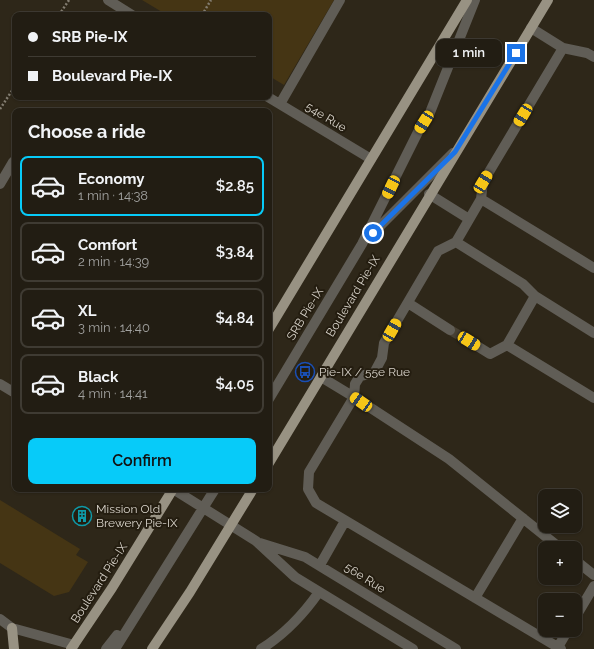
<!DOCTYPE html>
<meta charset="utf-8">
<style>
body{margin:0;font-family:Raleway,sans-serif;background:#2a261c;color:#f1f3f6;height:100vh;display:flex;flex-direction:column;font-size:15px;white-space:nowrap}
*{box-sizing:border-box;margin:0}
p{font-size:13px;color:#a2a2a0}
.icon{flex:none;width:22px;height:22px;fill:none;stroke:currentColor;stroke-width:2;stroke-linecap:round;stroke-linejoin:round}
.map{position:relative;flex:1;overflow:hidden}
.details{position:absolute;left:12px;top:108px;width:260px;height:384px;display:flex;flex-direction:column;background:#221d13;border-radius:8px;box-shadow:0 1px 3px #0004,0 0 0 1px #3f3b33}
.details>*{flex:none}
.banner{position:absolute;left:12px;top:12px;width:260px;height:88px;border-radius:8px;box-shadow:0 1px 3px #0004,0 0 0 1px #3f3b33;display:grid;align-content:center;height:88px;padding:0 16px;background:#221d13}
.tools{position:absolute;left:538px;top:489px;display:grid;gap:8px}
.tools a{display:grid;place-items:center;width:44px;height:44px;border-radius:8px;background:#221d13;box-shadow:0 1px 3px #0004,0 0 0 1px #3f3b33;font-size:20px}
.end{position:absolute;width:18px;height:18px;margin:-9px;border:5px solid #1a73e8;background:#fff;box-shadow:0 0 0 2px #fff}
.from{border-radius:50%}
.bubble{position:absolute;height:28px;border-radius:8px;background:#221d13;box-shadow:0 1px 3px #0004,0 0 0 1px #3f3b33;font-size:13px;font-weight:600;line-height:28px;text-align:center}
.car{position:absolute;width:12px;height:24px;margin:-12px -6px;border-radius:5px;box-shadow:0 0 3px 1px #0007;background:linear-gradient(#f5c518 24%,#345 0 40%,#f5c518 0 76%,#345 0 86%,#f5c518 0)}
.banner b{display:flex;align-items:center;gap:14px;height:38px;font-size:15px}
.banner b+b{border-top:1px solid #3f3b33}
.banner i{width:10px;height:10px;background:#f1f3f6}
ul{padding:0;list-style:none}
li{display:flex;align-items:center;gap:12px;height:60px;margin:0 8px 6px;padding:0 8px;border:2px solid #3f3b33;border-radius:8px}
li div{flex:1}
li b{display:block;font-size:15px}
li em{font-style:normal;font-weight:600}
li.on{border-color:#07cbf9}
li>.icon{width:36px;height:36px;stroke-width:1.5}
h2{padding:0 16px;font-size:18px;line-height:48px}
.primary-button{display:flex;gap:8px;margin-top:auto;padding:8px 16px}
.primary-button a{flex:1;height:46px;border-radius:8px;background:#07cbf9;color:#111;font-size:16px;font-weight:600;line-height:46px;text-align:center}
.map>svg:first-child{display:block}
.green{fill:#453514}
.lines{fill:none;stroke-linecap:round;stroke-linejoin:round}
.minor-tunnel{stroke:#484134;stroke-width:10;stroke-dasharray:10 5;stroke-linecap:butt}
.path{stroke:#837d71;stroke-width:2.5;stroke-dasharray:2 2;stroke-linecap:butt}
.minor{stroke:#605d56;stroke-width:10}
.major{stroke:#989283;stroke-width:10}
.route{stroke:#1a73e8;stroke-width:5}
.labels{text-anchor:middle;stroke-width:4;stroke-linejoin:round;paint-order:stroke}
.street-label{font-size:12px;fill:#d8d3ca;stroke:#241d10}
.poi-label{font-size:12px;fill:#d8d3ca;stroke:#241d10;text-anchor:start}
</style>
<div class="map">
<svg width="594" height="649" viewBox="0 0 594 649">
<rect width="100%" height="100%" fill="#2e2719"/>
<path class="green" d="M142,0H334L284,85L269,76V15H167Z
M0,500L80,549L76,555L88,562L69,592L54,596L0,563Z"/>
<g class="lines">
<path class="minor-tunnel" d="M450,330L469,341"/>
<path class="path" d="M59,15L69,0
M202,15L211,0
M0,109L15,86"/>
<path class="minor" d="M108,0L132,15
M531,28L563,48L483,182L481,199L456,242L438,251L384,343L382,358L374,373L360,376L355,384L354,397L449,459L560,548
M563,48L587,53L594,57
M268,97L371,159
M280,104L340,0
M0,184L13,162L15,163
M429,194L469,219
M481,199L594,268
M368,238L453,153
M456,242L523,284L535,296
M408,303L450,330
M469,341L490,354L507,345L594,398
M507,345L535,296L594,333
M321,377L354,397L309,472L308,489L316,503L561,649
M0,384L15,393
M269,399L362,244L419,130L429,115L475,0
M173,489L256,541L295,577L413,649
M260,543L305,557L456,649
M575,560L594,575
M320,565L345,521
M475,598L523,518
M575,618L594,586
M0,619L12,628L74,645
M558,647L568,630
M106,649L117,635
M115,649L215,489
M261,649C285,634 303,615 319,592"/>
<path class="major" d="M269,329L467,0
M269,463L548,0
M12,628L14,649
M71,649L112,588L173,489
M152,649L190,592L253,489"/>
</g>
<g class="lines">
<path class="route" d="M373,233L455,152L516,53"/>
</g>
<defs>
<g id="bus-ring" transform="scale(1)"><circle r="9.5" fill="#241d10" stroke="#1a4fb4" stroke-width="1.5"/><path d="M-5-6H5V4H4V6H2V4H-2V6H-4V4H-5ZM-3.5-4V0h7V-4ZM-3.5 1.2v1.5H-2V1.2ZM2 1.2v1.5H3.5V1.2Z" fill="#1a4fb4"/></g>
<g id="building-ring" transform="scale(1)"><circle r="9.5" fill="#241d10" stroke="#0f9aa8" stroke-width="1.5"/><path d="M-4-6H4V6H1V3H-1V6H-4ZM-2.5-4.3h1.7v1.8h-1.7ZM.8-4.3h1.7v1.8H.8ZM-2.5-1h1.7V.8h-1.7ZM.8-1h1.7V.8H.8Z" fill="#0f9aa8"/></g>
</defs>
<g fill-rule="evenodd">
<use href="#bus-ring" x="305" y="372"/>
<use href="#building-ring" x="82" y="516"/>
</g>
<g class="labels">
<g class="street-label">
<text transform="translate(326 117) rotate(31)" y="4">54e Rue</text>
<text transform="translate(353 296) rotate(-59)" y="4">Boulevard Pie-IX</text>
<text transform="translate(305 314) rotate(-59)" y="4">SRB Pie-IX</text>
<text transform="translate(365 578) rotate(32)" y="4">56e Rue</text>
<text transform="translate(99 583) rotate(-57)" y="4">Boulevard Pie-IX</text>
</g>
<g class="poi-label">
<text x="319" y="376">Pie-IX / 55e Rue</text>
<text x="96" y="513">Mission Old<tspan x="96" dy="14">Brewery Pie-IX</tspan></text>
</g>
</g>
</svg>
<div class="tools">
<a><svg class="icon" aria-label="layers" viewBox="0 0 24 24"><path d="M12 4l9 5-9 5-9-5zM3 14l9 5 9-5"/></svg></a>
<a>+</a>
<a>−</a>
</div>
<i class="end from" style="left:373px;top:233px"></i>
<i class="end" style="left:516px;top:53px"></i>
<div class="bubble" style="left:436px;top:39px;width:66px">1 min</div>
<i class="car" style="left:523px;top:115px;rotate:211deg"></i>
<i class="car" style="left:424px;top:122px;rotate:212deg"></i>
<i class="car" style="left:483px;top:182px;rotate:31deg"></i>
<i class="car" style="left:391px;top:187px;rotate:206deg"></i>
<i class="car" style="left:392px;top:330px;rotate:30deg"></i>
<i class="car" style="left:469px;top:341px;rotate:122deg"></i>
<i class="car" style="left:361px;top:402px;rotate:304deg"></i>
<div class="banner">
<b><i class="from"></i>SRB Pie-IX</b>
<b><i></i>Boulevard Pie-IX</b>
</div>
<section class="details">
<h2>Choose a ride</h2>
<ul>
<li class="on"><svg class="icon" aria-label="car" viewBox="0 0 24 24"><path d="M5 17H2v-5l4-1 3-4h7l3 4 3 1v5h-3M9 17h6M6 11h13"/><circle cx="7" cy="17" r="2"/><circle cx="17" cy="17" r="2"/></svg><div><b>Economy</b><p>1 min · 14:38</p></div><em>$2.85</em></li>
<li><svg class="icon" aria-label="car" viewBox="0 0 24 24"><path d="M5 17H2v-5l4-1 3-4h7l3 4 3 1v5h-3M9 17h6M6 11h13"/><circle cx="7" cy="17" r="2"/><circle cx="17" cy="17" r="2"/></svg><div><b>Comfort</b><p>2 min · 14:39</p></div><em>$3.84</em></li>
<li><svg class="icon" aria-label="car" viewBox="0 0 24 24"><path d="M5 17H2v-5l4-1 3-4h7l3 4 3 1v5h-3M9 17h6M6 11h13"/><circle cx="7" cy="17" r="2"/><circle cx="17" cy="17" r="2"/></svg><div><b>XL</b><p>3 min · 14:40</p></div><em>$4.84</em></li>
<li><svg class="icon" aria-label="car" viewBox="0 0 24 24"><path d="M5 17H2v-5l4-1 3-4h7l3 4 3 1v5h-3M9 17h6M6 11h13"/><circle cx="7" cy="17" r="2"/><circle cx="17" cy="17" r="2"/></svg><div><b>Black</b><p>4 min · 14:41</p></div><em>$4.05</em></li>
</ul>
<div class="primary-button"><a>Confirm</a></div>
</section>
</div>
